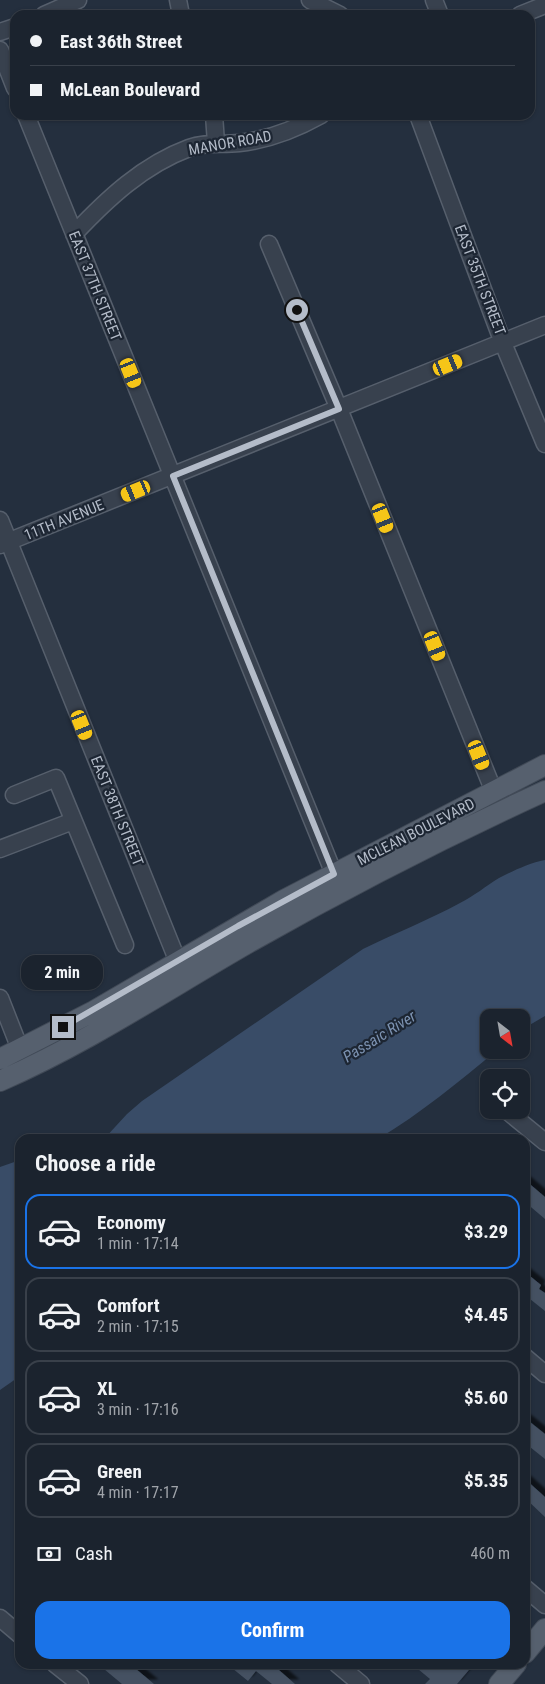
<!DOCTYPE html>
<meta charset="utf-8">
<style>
body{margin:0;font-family:"Roboto Condensed",sans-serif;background:#282f3a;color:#f1f3f6;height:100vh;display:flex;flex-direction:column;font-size:19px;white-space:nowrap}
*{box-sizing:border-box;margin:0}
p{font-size:16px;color:#a0a4aa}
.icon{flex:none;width:28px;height:28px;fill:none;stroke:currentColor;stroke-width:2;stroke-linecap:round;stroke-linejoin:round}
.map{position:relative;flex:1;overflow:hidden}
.side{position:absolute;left:15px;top:1134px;width:515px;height:535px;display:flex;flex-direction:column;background:#1b232e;border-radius:15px;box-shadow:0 1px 4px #0004,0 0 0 1px #39404a}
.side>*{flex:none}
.top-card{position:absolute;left:10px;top:10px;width:525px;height:110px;border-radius:15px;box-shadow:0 1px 4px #0004,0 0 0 1px #39404a;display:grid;align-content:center;height:110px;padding:0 20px;background:#1b232e}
.needle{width:32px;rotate:149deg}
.fabs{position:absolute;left:480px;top:1009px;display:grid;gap:10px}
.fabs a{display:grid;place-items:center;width:50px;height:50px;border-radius:10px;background:#1b232e;box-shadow:0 1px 4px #0004,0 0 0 1px #39404a;font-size:25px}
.end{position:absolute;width:22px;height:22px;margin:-11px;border:6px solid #b4bcc9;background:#111;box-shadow:0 0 0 2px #111}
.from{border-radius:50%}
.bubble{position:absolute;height:35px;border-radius:15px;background:#1b232e;box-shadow:0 1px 4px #0004,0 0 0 1px #39404a;font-size:16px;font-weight:700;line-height:35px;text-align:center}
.car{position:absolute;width:15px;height:30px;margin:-15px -8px;border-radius:6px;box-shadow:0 0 4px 1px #0007;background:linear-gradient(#f5c518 24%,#345 0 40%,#f5c518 0 76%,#345 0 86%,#f5c518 0)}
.top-card b{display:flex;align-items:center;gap:18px;height:48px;font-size:19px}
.top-card b+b{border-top:1px solid #39404a}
.top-card i{width:12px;height:12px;background:#f1f3f6}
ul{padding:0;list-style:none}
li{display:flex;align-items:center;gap:15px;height:75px;margin:0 10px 8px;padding:0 10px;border:2px solid #39404a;border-radius:15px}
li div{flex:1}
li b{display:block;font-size:19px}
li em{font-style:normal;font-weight:700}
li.active{border-color:#1a73e8}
li>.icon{width:45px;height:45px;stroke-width:1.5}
h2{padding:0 20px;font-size:22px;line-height:60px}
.pay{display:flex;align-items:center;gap:12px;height:55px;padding:0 20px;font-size:19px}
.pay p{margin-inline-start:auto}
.button{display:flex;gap:10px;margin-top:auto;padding:10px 20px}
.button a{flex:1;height:58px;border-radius:15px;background:#1a73e8;color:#fff;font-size:20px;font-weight:700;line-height:58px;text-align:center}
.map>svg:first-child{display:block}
.water{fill:#394c67}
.building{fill:#455162;filter:url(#shadow)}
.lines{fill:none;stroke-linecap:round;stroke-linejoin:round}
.minor-casing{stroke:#565f6c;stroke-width:19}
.major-casing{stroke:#414a57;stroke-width:22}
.minor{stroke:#38414e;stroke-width:16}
.major{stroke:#56606e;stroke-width:20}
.route{stroke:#b4bcc9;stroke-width:6}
.labels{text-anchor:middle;stroke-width:4.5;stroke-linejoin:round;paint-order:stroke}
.street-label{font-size:15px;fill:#b4bcc9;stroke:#1d2633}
.water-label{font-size:16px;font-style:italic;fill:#7c92b1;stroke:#1d2633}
</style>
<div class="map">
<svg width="545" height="1684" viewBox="0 0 545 1684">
<defs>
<filter id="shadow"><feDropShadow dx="4.5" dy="-4.5" stdDeviation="1" flood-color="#0009"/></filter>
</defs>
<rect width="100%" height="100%" fill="#242f3e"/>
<path class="water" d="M545,860V1016L521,1030V1018H489V1050H497C459,1082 421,1113 378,1139H104L127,1114L142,1101L363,949C395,933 429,920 460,903C474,896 486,886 499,878C513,871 529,863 545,860Z
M20,1160V1376L0,1390V1167Z"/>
<path class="building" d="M525,1180L545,1197V1219L525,1202Z
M525,1272L541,1285L539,1289L545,1293V1311L525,1295Z
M525,1418L545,1434V1459L525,1443Z
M525,1479L545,1497V1517L525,1498Z
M98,1664H130L154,1684H122Z
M227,1664H272L295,1684H272L256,1671L248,1681Z
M412,1664H474L457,1684H425L430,1679Z"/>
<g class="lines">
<g class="minor-casing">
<path id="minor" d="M178,0L181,15
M310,0L340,15
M434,0L440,15
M44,15L78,0
M520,15L545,5
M0,32L15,27
M0,50L15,88
M26,115L334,874
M214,115L216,143
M418,115L503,343L545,444
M74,234C107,199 143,165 189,148C205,142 222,145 239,143C268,140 296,129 321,115
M269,244L339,409L494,792
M0,520L178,962
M0,545L545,325
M14,795L56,778L125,945
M0,849L73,821
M0,998L20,1049
M506,1110L545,1142
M525,1357L545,1374
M525,1588L545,1605
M0,1618L20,1635
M55,1664L80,1684
M337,1664L361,1684"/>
</g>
<g class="major-casing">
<path id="major" d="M0,1059L94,1011L284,900L545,765
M0,1081C87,1043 166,990 248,943C345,888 444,837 545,791
M525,1653L545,1629
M499,1684L516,1664"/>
</g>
<use href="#minor" class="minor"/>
<use href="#major" class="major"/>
</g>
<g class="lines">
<path class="route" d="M63,1027L238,926L334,874L173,476L339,409L297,310"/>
</g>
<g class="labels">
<g class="street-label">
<text transform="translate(230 143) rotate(-10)" y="5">MANOR ROAD</text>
<text transform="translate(480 280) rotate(69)" y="5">EAST 35TH STREET</text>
<text transform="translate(95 286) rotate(68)" y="5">EAST 37TH STREET</text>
<text transform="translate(64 520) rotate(-22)" y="5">11TH AVENUE</text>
<text transform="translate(117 811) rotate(68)" y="5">EAST 38TH STREET</text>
<text transform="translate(416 832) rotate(-27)" y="5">MCLEAN BOULEVARD</text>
</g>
<g class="water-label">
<text transform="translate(379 1036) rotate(-32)" y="6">Passaic River</text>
</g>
</g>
</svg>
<div class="fabs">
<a><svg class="needle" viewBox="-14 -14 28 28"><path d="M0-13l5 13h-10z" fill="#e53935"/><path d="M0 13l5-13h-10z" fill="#a0a4aa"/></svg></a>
<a><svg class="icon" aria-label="locate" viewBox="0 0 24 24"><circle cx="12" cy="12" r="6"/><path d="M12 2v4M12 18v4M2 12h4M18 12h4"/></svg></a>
</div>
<i class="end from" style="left:297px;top:310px"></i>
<i class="end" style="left:63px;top:1027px"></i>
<div class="bubble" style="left:21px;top:955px;width:82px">2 min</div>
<i class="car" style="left:448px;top:365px;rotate:68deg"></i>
<i class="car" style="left:131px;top:373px;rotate:158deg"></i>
<i class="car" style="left:136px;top:491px;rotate:248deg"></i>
<i class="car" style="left:383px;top:518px;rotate:158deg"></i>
<i class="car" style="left:435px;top:646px;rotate:158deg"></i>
<i class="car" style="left:82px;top:725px;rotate:158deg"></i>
<i class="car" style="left:479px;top:755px;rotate:158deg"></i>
<div class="top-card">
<b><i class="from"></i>East 36th Street</b>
<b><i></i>McLean Boulevard</b>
</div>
<section class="side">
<h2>Choose a ride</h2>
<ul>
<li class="active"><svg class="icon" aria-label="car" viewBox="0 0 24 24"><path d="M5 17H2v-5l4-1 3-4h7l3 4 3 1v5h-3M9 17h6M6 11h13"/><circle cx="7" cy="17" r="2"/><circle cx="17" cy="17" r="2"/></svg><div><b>Economy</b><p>1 min · 17:14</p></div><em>$3.29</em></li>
<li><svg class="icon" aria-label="car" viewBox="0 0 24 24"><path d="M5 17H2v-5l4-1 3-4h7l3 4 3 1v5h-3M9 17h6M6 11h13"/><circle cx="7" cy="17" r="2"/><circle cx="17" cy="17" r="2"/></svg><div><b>Comfort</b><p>2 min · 17:15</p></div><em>$4.45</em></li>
<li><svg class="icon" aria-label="car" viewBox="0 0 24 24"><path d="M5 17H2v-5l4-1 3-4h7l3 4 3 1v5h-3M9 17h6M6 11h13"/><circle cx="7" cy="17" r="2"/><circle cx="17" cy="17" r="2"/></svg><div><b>XL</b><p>3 min · 17:16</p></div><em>$5.60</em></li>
<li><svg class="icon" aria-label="car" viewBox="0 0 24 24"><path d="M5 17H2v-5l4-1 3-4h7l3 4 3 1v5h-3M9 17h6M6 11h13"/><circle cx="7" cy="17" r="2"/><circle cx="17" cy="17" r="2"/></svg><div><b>Green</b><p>4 min · 17:17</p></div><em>$5.35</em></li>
</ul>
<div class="pay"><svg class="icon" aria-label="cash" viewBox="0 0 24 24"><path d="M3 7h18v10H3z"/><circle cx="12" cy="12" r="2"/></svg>Cash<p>460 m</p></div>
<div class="button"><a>Confirm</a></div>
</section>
</div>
